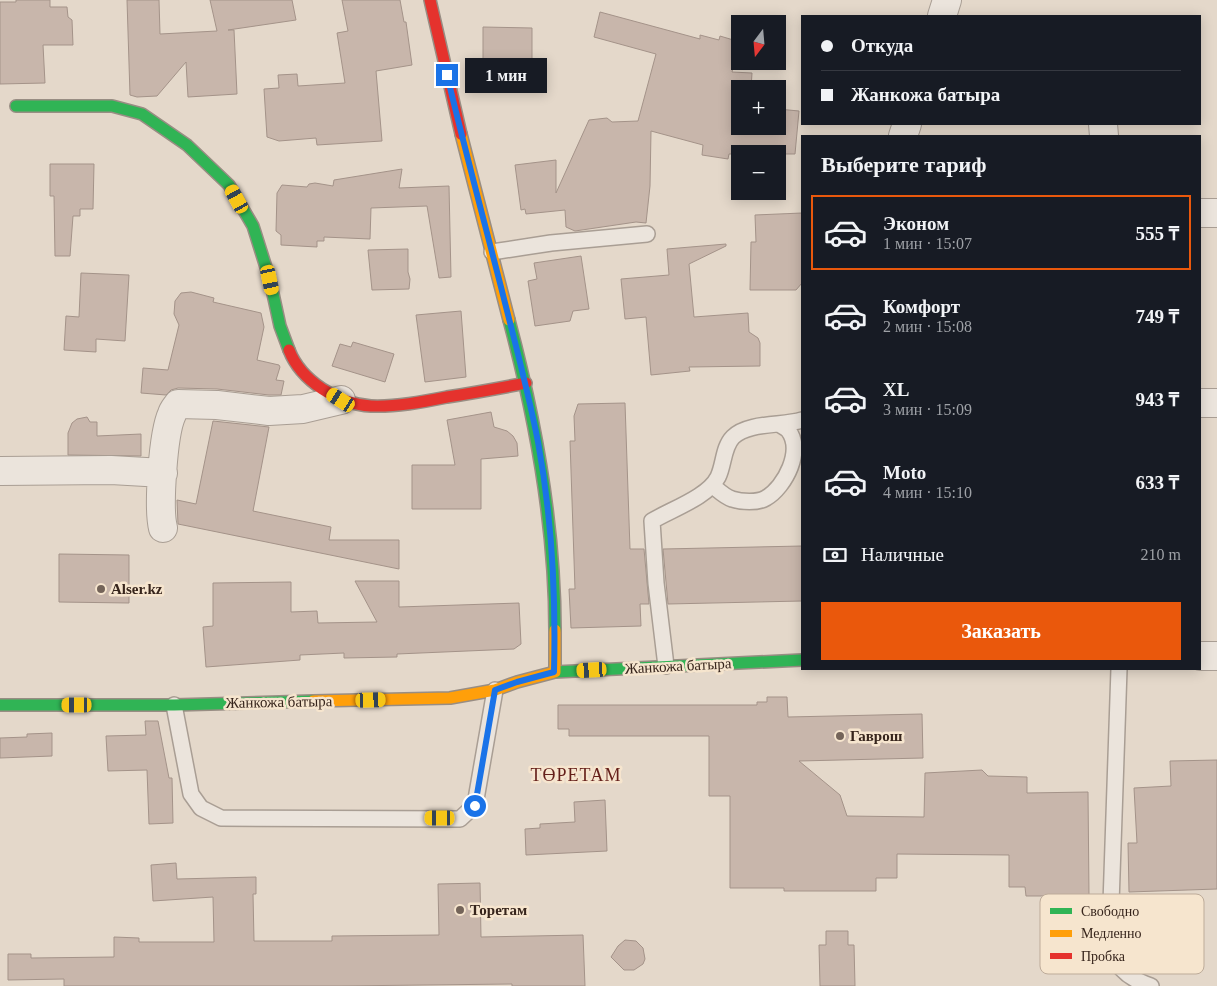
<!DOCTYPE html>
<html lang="ru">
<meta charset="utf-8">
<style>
body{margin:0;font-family:"Times New Roman",serif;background:#20242c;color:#f1f3f6;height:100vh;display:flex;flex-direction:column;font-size:19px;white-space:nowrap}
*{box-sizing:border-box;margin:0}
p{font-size:16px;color:#9ea1a6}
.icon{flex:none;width:28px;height:28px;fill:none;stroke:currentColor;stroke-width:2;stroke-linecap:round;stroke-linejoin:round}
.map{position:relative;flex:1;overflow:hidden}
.side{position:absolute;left:801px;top:135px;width:400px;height:535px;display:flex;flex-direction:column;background:#171b24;border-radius:0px;box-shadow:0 2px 12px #0003}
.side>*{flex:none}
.guide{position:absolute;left:801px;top:15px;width:400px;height:110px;border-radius:0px;box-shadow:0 2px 12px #0003;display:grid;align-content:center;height:110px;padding:0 20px;background:#171b24}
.needle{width:32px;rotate:196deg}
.buttons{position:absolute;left:731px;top:15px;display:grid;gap:10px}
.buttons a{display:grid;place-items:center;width:55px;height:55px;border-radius:0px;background:#171b24;box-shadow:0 2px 12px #0003;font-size:25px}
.end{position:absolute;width:22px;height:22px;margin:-11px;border:6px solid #1a73e8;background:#fff;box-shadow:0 0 0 2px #fff}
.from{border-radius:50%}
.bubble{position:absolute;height:35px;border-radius:0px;background:#171b24;box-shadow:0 2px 12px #0003;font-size:16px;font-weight:600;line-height:35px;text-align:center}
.car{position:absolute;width:15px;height:30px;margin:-15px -8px;border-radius:6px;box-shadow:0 0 4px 1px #0007;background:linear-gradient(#f5c518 24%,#345 0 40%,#f5c518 0 76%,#345 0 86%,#f5c518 0)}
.guide b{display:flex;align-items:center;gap:18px;height:48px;font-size:19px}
.guide b+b{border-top:1px solid #363941}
.guide i{width:12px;height:12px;background:#f1f3f6}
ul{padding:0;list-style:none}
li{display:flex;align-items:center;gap:15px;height:75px;margin:0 10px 8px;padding:0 10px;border:2px solid transparent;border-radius:0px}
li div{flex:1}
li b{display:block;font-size:19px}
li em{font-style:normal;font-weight:600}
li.current{border-color:#ea580c}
li>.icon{width:45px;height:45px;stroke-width:1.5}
h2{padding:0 20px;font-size:22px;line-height:60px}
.pay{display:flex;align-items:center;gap:12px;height:55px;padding:0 20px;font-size:19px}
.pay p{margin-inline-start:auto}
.cta{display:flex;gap:10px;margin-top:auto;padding:10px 20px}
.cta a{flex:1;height:58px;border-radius:0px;background:#ea580c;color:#fff;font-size:20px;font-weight:600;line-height:58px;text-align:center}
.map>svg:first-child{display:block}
.building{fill:#c8b6ab;stroke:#a49389}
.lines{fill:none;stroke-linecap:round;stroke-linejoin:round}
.lane-casing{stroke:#a99e94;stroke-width:18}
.street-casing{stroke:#a99e94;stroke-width:30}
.fast-casing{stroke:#988d83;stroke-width:14}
.slow-casing{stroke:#988d83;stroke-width:14}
.jam-casing{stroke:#988d83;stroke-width:14}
.lane{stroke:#ebe4dc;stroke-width:15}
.street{stroke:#ebe4dc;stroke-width:28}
.fast{stroke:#30b455;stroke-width:11}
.slow{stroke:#ff9f0a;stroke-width:11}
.jam{stroke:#e5322d;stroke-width:11}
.route{stroke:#1a73e8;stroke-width:6}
.poi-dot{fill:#746459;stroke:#f6e5ce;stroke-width:2}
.labels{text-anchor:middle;stroke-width:5;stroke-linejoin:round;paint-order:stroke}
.poi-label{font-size:15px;font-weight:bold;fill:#37251c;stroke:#f6e5ce;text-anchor:start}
.street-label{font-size:15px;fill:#37251c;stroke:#f6e5ce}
.quarter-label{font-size:18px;letter-spacing:1px;fill:#641f1a;stroke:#f6e5ce}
.key{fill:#f6e5ce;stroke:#bdab99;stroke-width:1}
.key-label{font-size:14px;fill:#37251c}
</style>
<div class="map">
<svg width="1217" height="986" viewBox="0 0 1217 986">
<rect width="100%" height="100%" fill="#e4d8ca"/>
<path class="building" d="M16,0H50V7H67L68,17L72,20L73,45H43L45,83L0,84V2H16Z
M127,0H159L160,34L217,31L210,0H292L296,20L228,30H234L237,94L188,97L186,62L157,96L137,97L130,95Z
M342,0H400L404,22H406L412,65L376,71L382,141L317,145L316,138L279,141L267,137L264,89L279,88L278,75L297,74L298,86L345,83L337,33L348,31Z
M600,12L700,39V35L719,40L720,36L740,42L732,72L752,73L751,89H740V126H778V109L799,111L795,154H729L728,159L702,155L703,145L651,131L650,186L646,223L636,222L575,231L566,227L565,210L526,214L525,209L521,210L515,165L556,160V193L589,120L607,118L612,122L638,121L656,54L594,37Z
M483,27L532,28V63L483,62Z
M50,164H94L93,209H80V216H73L70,256H55L54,196H50Z
M402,169L399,188L449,186L451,277L439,278L427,206L371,208L370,239L324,237V241H317V247L281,245V235L276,231L277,193L282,185L307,187L309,184L315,183L333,186L334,180Z
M802,213V283L796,290H750L751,242H756L755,215Z
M726,244V246L689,264L694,317L748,313L749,332L758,338L760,343V366L689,367L690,371L651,375L646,317L625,319L621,279L669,275L667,249Z
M408,249V272L410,279L409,289L372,290L368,250Z
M581,256L589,309L573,311L570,321L535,326L528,281L537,279L534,263Z
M81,273L129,275L125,341L96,339V352L64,350L66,316L79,317Z
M191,292L214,298L213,302L261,313L264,327L257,360L279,365L280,367L276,380L284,381L281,395H269L217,389L178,388L171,390L166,395L141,393L143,368L168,370L179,325L174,314L175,301L181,293Z
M461,311L466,377L425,382L416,315Z
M353,342L394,354L385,382L332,366L340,344L351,347Z
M625,403L630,549H644L649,604H640L641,626L571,628L569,589H575L570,441H575L574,416L578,404Z
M491,412L494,427L507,431L513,436L517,443L518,456L481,459V509H412V465H455L447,420Z
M87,417L90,422H97V436L141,434V456L68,455V433L72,423L77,419Z
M213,421L269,427L253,511L331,527L329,540H399V569L178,524L177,500L196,504Z
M802,546V601L668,604L663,549Z
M59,554L129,555V603L59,602Z
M355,581H399V607L519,603L521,644L514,649L397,654V657L344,658V653L300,655V660L206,667L203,627L213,626V583L291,582V612L317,611L318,623L377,622Z
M767,697H787L788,717L922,714L923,758L799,761L840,795L847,816L924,817L925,773L982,770L988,776L1027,777V793L1088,792L1089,896H1026L1025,887H1009V855L897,854V878H876V891H784V888H730V796H709V736H569V729H558V705H757V702H767Z
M145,721H158L169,778H172L173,823L149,824L147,770L108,771L106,736L146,735Z
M52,733V756L0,758V738L27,737V734Z
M1217,760V889L1129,892L1128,843H1137L1134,788L1171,786L1170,761Z
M605,800L607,851L526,855L525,829L540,828V824L575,822L574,802Z
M176,863L177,879L256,877V894H253L254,941H332V936L439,935L438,884L480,883L481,937L583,935L585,986H512V984L339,986H64V979L8,980V954H31V958L114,957V937L139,938V942H214L213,897L153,901L151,865Z
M826,931H848V945H854L855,986H820L819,945H826Z
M625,940L636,941L643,948L645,959L643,964L634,970H624L611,957L618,946Z"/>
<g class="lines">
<g class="lane-casing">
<path id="lane" d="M492,252L551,243L647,234
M713,486C718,490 725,497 732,499C741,502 758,503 766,498C785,487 804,450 788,430C786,428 782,426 779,424
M666,666L656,583L652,521C672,509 708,497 718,477C724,465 723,447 733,437C748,422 783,426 802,420
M1119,669L1110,933C1111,940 1111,950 1114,957C1120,972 1136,981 1151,986
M174,705L191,794L201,808L221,818L460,819L475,805L495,690"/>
</g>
<g class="street-casing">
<path id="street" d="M942,16L947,0
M1103,124L1104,136
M903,136L907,124
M1200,213H1217
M1200,403H1217
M0,471L111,470L163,473
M163,528C158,508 163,433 172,414C173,410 176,407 178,404L217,405L269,411L303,409L341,400
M1200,656H1217"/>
</g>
<g class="fast-casing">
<path id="fast" d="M16,106H112L142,114L187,145L229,185L253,226L270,280L280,326L289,350
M509,320C536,421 555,525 555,630
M555,672L802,660
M0,705H174L313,701"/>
</g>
<g class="slow-casing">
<path id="slow" d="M461,134L509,320
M313,701L450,698L495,690L517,682L555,672V630"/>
</g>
<g class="jam-casing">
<path id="jam" d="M430,0L461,134
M289,350C301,381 338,404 371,406C396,407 422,402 447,397C473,393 500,388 526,383"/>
</g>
<use href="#lane" class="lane"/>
<use href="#street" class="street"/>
<use href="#fast" class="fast"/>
<use href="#slow" class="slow"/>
<use href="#jam" class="jam"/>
</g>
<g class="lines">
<path class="route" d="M447,75C464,146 483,217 501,287C514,339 528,390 538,442C552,518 556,595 554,672L517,682L495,690L475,806"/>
</g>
<g class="poi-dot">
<circle cx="101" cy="589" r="5"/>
<circle cx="840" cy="736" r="5"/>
<circle cx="460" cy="910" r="5"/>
</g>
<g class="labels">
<g class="poi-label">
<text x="111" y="594">Alser.kz</text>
<text x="850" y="741">Гаврош</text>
<text x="470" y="915">Торетам</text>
</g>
<g class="street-label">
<text transform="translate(678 666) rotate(-3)" y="5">Жанкожа батыра</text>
<text transform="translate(279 702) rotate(-1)" y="5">Жанкожа батыра</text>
</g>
<g class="quarter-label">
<text x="576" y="781">ТӨРЕТАМ</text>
</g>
</g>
<rect x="1040" y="894" width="164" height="80" rx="8" class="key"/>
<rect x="1050" y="908" width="22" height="6" fill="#30b455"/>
<rect x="1050" y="930" width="22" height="7" fill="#ff9f0a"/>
<rect x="1050" y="953" width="22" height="6" fill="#e5322d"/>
<g class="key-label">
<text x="1081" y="916">Свободно</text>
<text x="1081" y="938">Медленно</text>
<text x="1081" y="961">Пробка</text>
</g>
</svg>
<div class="buttons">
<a><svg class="needle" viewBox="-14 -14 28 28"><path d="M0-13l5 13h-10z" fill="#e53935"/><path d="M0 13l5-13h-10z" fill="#9ea1a6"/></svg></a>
<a>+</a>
<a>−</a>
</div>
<i class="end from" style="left:475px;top:806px"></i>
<i class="end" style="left:447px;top:75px"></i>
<div class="bubble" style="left:465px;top:58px;width:82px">1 мин</div>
<i class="car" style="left:237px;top:199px;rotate:331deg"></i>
<i class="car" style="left:270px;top:280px;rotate:168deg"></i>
<i class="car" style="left:341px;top:400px;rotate:302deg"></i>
<i class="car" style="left:592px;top:670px;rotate:267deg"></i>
<i class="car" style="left:371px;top:700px;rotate:88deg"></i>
<i class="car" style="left:77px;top:705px;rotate:270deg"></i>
<i class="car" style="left:440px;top:818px;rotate:270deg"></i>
<div class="guide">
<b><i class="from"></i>Откуда</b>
<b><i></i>Жанкожа батыра</b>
</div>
<section class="side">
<h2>Выберите тариф</h2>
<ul>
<li class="current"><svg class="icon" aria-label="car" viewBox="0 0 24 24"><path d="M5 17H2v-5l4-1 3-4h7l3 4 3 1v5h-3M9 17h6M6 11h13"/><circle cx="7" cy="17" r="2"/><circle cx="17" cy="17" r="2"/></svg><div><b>Эконом</b><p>1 мин · 15:07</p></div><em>555 ₸</em></li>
<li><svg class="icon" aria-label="car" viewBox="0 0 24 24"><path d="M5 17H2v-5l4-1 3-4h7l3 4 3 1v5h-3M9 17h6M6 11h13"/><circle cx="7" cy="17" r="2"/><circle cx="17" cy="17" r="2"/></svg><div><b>Комфорт</b><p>2 мин · 15:08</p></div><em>749 ₸</em></li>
<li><svg class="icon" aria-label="car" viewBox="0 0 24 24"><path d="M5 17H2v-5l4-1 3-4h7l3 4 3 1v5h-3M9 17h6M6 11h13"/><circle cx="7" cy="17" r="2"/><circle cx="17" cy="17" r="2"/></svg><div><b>XL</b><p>3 мин · 15:09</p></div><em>943 ₸</em></li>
<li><svg class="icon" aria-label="car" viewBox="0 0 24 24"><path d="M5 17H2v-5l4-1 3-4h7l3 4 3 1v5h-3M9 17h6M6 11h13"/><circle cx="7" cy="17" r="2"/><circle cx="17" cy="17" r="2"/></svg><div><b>Moto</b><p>4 мин · 15:10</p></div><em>633 ₸</em></li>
</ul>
<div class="pay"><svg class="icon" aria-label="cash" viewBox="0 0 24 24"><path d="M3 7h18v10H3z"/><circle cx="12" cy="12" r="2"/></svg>Наличные<p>210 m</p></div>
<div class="cta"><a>Заказать</a></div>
</section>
</div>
